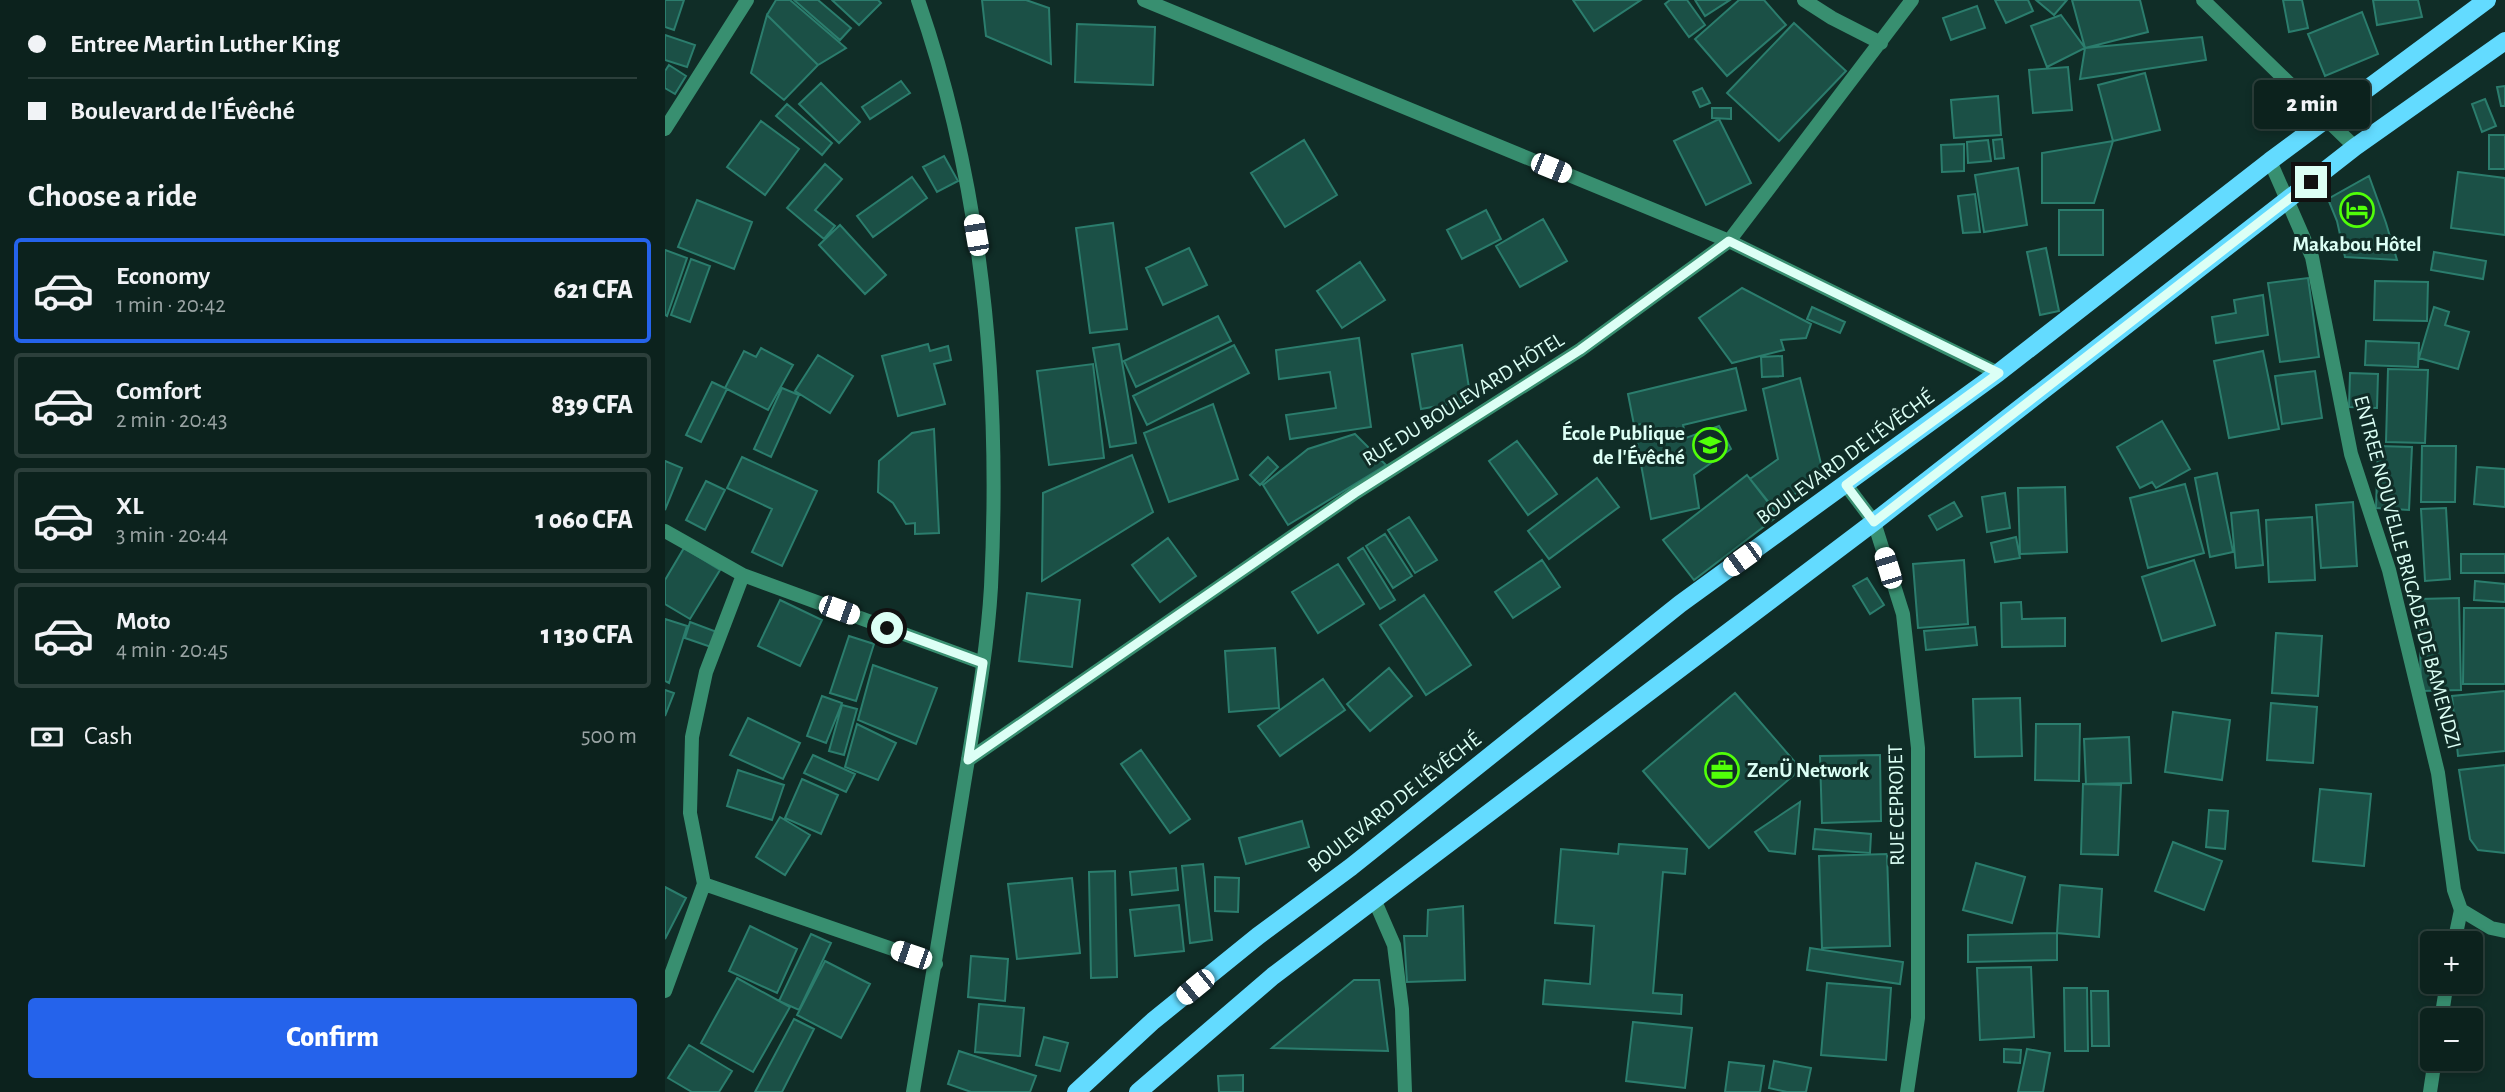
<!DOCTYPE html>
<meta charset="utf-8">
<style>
body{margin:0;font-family:"Alegreya Sans",sans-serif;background:#152a26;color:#f1f3f6;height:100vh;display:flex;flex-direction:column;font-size:26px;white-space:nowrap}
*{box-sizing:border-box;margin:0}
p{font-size:23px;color:#9aa4a4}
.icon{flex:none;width:38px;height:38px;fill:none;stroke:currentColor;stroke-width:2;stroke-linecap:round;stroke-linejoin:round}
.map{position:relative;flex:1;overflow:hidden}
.details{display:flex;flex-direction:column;background:#0c221d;width:665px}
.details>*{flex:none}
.top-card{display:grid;align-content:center;height:154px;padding:0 28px;background:#0c221d}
.tools{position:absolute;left:1755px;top:931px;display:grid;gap:14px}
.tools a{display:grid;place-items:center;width:63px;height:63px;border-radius:7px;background:#0c221d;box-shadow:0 4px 10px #0003,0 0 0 2px #2c3f3b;font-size:35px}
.end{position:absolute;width:32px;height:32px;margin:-16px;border:9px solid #dcfff5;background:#111;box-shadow:0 0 0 4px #111}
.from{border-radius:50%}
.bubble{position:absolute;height:49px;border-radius:7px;background:#0c221d;box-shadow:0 4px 10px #0003,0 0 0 2px #2c3f3b;font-size:23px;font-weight:800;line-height:49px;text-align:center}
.car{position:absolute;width:21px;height:42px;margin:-21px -10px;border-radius:9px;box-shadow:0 0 5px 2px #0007;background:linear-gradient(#fff 24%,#345 0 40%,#fff 0 76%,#345 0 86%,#fff 0)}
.top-card b{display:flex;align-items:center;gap:24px;height:66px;font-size:26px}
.top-card b+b{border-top:2px solid #2c3f3b}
.top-card i{width:18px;height:18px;background:#f1f3f6}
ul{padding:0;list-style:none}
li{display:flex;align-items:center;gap:21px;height:105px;margin:0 14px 10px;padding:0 14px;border:4px solid #2c3f3b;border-radius:7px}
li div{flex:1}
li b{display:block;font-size:26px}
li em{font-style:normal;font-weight:800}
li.current{border-color:#2563eb}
li>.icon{width:63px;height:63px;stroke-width:1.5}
h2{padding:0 28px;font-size:32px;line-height:84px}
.pay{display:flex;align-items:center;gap:18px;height:77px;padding:0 28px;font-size:26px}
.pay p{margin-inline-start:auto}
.action{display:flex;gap:14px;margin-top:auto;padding:14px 28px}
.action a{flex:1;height:80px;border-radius:7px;background:#2563eb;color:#fff;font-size:28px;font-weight:800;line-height:80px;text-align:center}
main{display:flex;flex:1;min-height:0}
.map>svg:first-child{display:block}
.building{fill:#1b5046;stroke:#2b7d6d;stroke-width:2}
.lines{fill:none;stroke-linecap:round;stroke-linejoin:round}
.minor{stroke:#388f70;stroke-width:14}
.tertiary{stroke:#388f70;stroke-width:14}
.primary{stroke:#63dbff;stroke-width:18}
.route{stroke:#dcfff5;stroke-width:9}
.labels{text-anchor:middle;stroke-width:6;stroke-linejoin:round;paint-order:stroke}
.poi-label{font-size:21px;font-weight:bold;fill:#dcfff5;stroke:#102d27}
.street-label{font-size:21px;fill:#dcfff5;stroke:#102d27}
</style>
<main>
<section class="details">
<div class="top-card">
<b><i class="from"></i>Entree Martin Luther King</b>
<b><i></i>Boulevard de l'Évêché</b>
</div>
<h2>Choose a ride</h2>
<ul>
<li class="current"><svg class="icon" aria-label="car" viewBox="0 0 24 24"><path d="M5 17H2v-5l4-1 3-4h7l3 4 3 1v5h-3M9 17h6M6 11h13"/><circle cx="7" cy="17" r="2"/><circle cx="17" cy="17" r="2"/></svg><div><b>Economy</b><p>1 min · 20:42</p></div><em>621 CFA</em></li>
<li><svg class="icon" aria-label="car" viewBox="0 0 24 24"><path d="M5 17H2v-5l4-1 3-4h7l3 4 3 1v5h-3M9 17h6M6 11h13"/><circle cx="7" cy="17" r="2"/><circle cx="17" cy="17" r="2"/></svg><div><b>Comfort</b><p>2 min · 20:43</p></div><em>839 CFA</em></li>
<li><svg class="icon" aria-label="car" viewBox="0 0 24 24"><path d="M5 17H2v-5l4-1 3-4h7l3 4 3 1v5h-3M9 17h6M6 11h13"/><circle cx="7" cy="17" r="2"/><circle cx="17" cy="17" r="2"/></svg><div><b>XL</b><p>3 min · 20:44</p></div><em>1 060 CFA</em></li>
<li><svg class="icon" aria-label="car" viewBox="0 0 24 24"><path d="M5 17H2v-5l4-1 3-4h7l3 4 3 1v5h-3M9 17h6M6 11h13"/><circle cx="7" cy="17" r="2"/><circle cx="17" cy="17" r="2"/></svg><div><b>Moto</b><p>4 min · 20:45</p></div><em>1 130 CFA</em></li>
</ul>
<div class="pay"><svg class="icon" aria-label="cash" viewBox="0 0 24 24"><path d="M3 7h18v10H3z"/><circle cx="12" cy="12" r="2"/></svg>Cash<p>500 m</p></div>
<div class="action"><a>Confirm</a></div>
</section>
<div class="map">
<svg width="1840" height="1092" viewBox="0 0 1840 1092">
<rect width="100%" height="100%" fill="#102d27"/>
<path class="building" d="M0,0H19L9,30L0,27Z
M111,0H125L181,48L153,65L102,15Z
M129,0H153L186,28L175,40Z
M167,0H213L216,3L194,25Z
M317,0H361L384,8L386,64L321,36Z
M908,0H976L929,31Z
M1005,0H1022L1040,25L1024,37L1000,4Z
M1030,0H1065L1040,16Z
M1074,0H1099L1121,25L1062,76L1030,39Z
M1330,0H1363L1368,11L1341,23Z
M1371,0H1402L1389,15Z
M1407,0H1475L1483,32L1420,48Z
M1618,0H1637L1643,28L1624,32Z
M1708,0H1753L1757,17L1712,25Z
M1312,6L1320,28L1286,40L1278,18Z
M1697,12L1713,54L1660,76L1643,34Z
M102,15L153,65L119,100L86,73Z
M1396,15L1420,48L1382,67L1366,26Z
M1129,23L1181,71L1114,141L1062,93Z
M412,24L490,27L488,85L410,82Z
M0,35L30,45L22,67L0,60Z
M1537,37L1541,60L1415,79L1420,48Z
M4,65L21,76L10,94L0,88V71Z
M1403,67L1407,110L1368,113L1364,70Z
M1480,73L1495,130L1448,141L1433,85Z
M236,81L245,93L205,119L197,107Z
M156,83L195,122L174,143L134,104Z
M1840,86V106H1836L1832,87Z
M1037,88L1045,103L1035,107L1028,92Z
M1333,96L1336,135L1289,138L1286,100Z
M1820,99L1831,126L1817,132L1807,104Z
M122,104L167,143L157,155L111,116Z
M1047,108H1066V119L1047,118Z
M1054,119L1086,183L1041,205L1009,141Z
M96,121L134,149L100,195L62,167Z
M1824,135H1840V169H1824Z
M1337,139L1339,158L1330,159L1328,140Z
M639,140L672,195L620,227L586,173Z
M1323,140L1326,161L1303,163L1302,142Z
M1448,141L1429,203H1377V153Z
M1299,144V171L1277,172L1276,145Z
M279,156L293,181L272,192L258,167Z
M160,164L177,179L150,210L170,226L159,239L122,208Z
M1353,168L1362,225L1319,232L1310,175Z
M1793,172L1840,178V235L1786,228Z
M1704,176L1721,223L1732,260L1680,257L1672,221L1663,199Z
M247,177L262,198L208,237L192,216Z
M1310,194L1315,232L1298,233L1293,196Z
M32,200L87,222L69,269L13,247Z
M821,210L836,239L797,259L782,230Z
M1394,210H1438V255H1394Z
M878,219L902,261L855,287L831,246Z
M448,223L462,329L425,333L411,228Z
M175,225L221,275L200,294L154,245Z
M524,248L542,285L498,305L481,268Z
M1381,248L1394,311L1375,315L1362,252Z
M0,250L22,258L2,316L0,315Z
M1769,252L1821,261L1818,279L1766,270Z
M26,259L45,266L25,322L6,315Z
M695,262L720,300L677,328L652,291Z
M1643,278L1654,357L1615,362L1603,283Z
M1710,281L1763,282L1762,321L1709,320Z
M1077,288L1146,324L1141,338L1116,340L1119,350L1067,363L1034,318Z
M1598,295L1603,335L1551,343L1547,317L1571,313L1569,300Z
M1147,307L1180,322L1175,333L1142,319Z
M1769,307L1784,312L1780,325L1804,332L1793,369L1754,358Z
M553,316L566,341L471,387L459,361Z
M694,338L706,427L625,439L621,415L671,408L665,372L614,379L611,350Z
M1701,341L1754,343L1753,367L1700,365Z
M263,344L265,351L283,346L286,360L269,364L280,404L233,416L217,356Z
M454,344L471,443L445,447L428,348Z
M569,345L584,373L482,425L468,396Z
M797,345L806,400L756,409L747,354Z
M96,348L128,365L103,410L60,388L79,351L91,357Z
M1598,351L1614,429L1564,438L1549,361Z
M153,355L188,376L165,413L130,391Z
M1117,356L1118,376L1097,377L1096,357Z
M428,364L439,458L384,465L372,371Z
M1071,368L1081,410L1018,425L1021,438L1054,426L1066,449L1029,475L1034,508L986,519L971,437L981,435L978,424L969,425L963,394Z
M1723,369L1763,370L1760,443L1721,442Z
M1650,371L1657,418L1617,424L1610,376Z
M1685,373L1713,374L1712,408L1684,407Z
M1135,378L1158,472L1109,510L1085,479L1113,459L1098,389Z
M47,382L62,389L36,442L21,435Z
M117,388L134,395L106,457L89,449Z
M548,404L573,479L504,502L479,433Z
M1497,421L1525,469L1491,488L1487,482L1475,488L1452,447Z
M269,429L274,533L250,534V523L241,524L228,503L213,492L214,461L247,433Z
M690,434L721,465L623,525L598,485L643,449Z
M852,441L892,494L863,515L824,461Z
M1713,446L1747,447L1744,510L1711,508Z
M1757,446H1791L1790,502H1756Z
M467,455L488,512L377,581L378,493Z
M77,457L152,491L117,566L87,552L107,509L62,488Z
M603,457L613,467L595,485L585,475Z
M0,461L17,468L0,510Z
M1812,467L1840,469V507L1809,504Z
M1552,473L1568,552L1545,557L1530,478Z
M1082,475L1114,515L1029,580L998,540Z
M932,478L954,507L884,559L863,531Z
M41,481L60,490L40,530L21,520Z
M1520,484L1539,553L1483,568L1465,498Z
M1400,487L1402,552L1355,554L1353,488Z
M1340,493L1345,528L1322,532L1317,497Z
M1289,502L1297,516L1272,530L1264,516Z
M1688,502L1692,566L1656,568L1651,505Z
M1781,508L1785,579L1760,581L1756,509Z
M1593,510L1598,565L1571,568L1566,513Z
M744,517L772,560L750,573L723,530Z
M1647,517L1650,580L1604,582L1601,520Z
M720,534L747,576L728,588L701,546Z
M1351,537L1355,558L1330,562L1326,543Z
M503,538L531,576L495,602L467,565Z
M19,548L55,570L25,619L0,604V580Z
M698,548L730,600L715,609L683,558Z
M1796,554H1840V573H1796Z
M877,560L895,587L848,618L830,592Z
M1299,560L1303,624L1253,628L1248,564Z
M1529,560L1550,625L1497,641L1477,577Z
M673,564L699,604L653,633L627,592Z
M1202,578L1219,605L1205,614L1188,586Z
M1810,581L1840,584V602L1809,600Z
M362,593L415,600L407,667L354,661Z
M759,595L806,665L761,695L715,625Z
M1794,598L1796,690L1756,691L1754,599Z
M115,600L157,620L135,666L93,646Z
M1356,602L1357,619L1400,618V646L1337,647L1336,603Z
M1799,608H1840V684H1798Z
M0,619L22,626L4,683L0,681Z
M25,622L52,632L46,647L20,638Z
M1310,627L1312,645L1261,650L1259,631Z
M1611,633L1657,636L1653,696L1607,693Z
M184,636L209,644L191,701L165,693Z
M610,648L614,708L564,712L560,651Z
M208,665L272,688L251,744L193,720Z
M724,668L747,696L705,731L682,704Z
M658,679L680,710L615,756L593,726Z
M0,690L9,693L0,716Z
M1840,691V751L1793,756L1787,696Z
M1070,693L1136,769L1044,848L978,771Z
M157,696L177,703L161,743L142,736Z
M1355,698L1357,756L1310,757L1308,699Z
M1606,703L1652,707L1648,763L1602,760Z
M177,705L192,709L179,755L164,751Z
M1508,712L1565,720L1557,780L1500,772Z
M83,718L135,743L118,779L65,755Z
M192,724L231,743L213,780L180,767Z
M1371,724H1415L1414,781L1370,780Z
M1464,737L1466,783L1421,784L1419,739Z
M476,750L525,819L505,833L456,764Z
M148,755L190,774L181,792L139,773Z
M1215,755L1216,821L1157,823L1155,756Z
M1840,765V853L1813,850L1805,839L1794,770Z
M73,770L119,785L107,820L62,806Z
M137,779L173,795L156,834L120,818Z
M1418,784L1456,785L1453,855L1416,854Z
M1655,789L1706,794L1699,866L1648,861Z
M1135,802L1130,854L1104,851L1090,832Z
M1544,810L1563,811L1560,849L1541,847Z
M115,817L145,835L120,875L91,857Z
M637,821L644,847L581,864L574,838Z
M1150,829L1206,834L1205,853L1148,849Z
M1508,842L1557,861L1539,910L1490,891Z
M954,844L1022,849L1020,874L998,872L988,993L1017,995L1016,1014L878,1004L880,980L925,984L929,926L890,923L896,849L953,854Z
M1222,854L1225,946L1157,948L1154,856Z
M1311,863L1360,877L1347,923L1298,910Z
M538,864L547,940L525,943L517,866Z
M511,868L513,890L467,895L465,872Z
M450,871L452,977L426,978L424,872Z
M550,877L574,878L573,912L550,911Z
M407,878L415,953L352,959L343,884Z
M1395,885L1437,889L1434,937L1392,933Z
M0,887L21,898L0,939Z
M514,905L519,951L470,956L465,910Z
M798,906L800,980L742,982L739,936H762L763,910Z
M85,926L132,949L112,993L64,971Z
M1392,933V960L1303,962V935Z
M146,934L166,943L134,1010L114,1001Z
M1145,948L1238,962L1235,984L1142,970Z
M306,956L343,959L340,1001L303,997Z
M160,961L205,984L176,1038L132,1015Z
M1366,967L1369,1037L1315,1040L1312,968Z
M72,978L125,1007L88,1072L36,1043Z
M689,980H714L723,1051L607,1048Z
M1162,983L1226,988L1221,1060L1156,1055Z
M1399,988H1422L1423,1051H1400Z
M1426,991H1443L1444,1046H1427Z
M314,1004L359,1008L355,1056L310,1052Z
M129,1019L149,1029L117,1092H90Z
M968,1022L1027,1028L1020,1088L961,1081Z
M379,1037L403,1043L395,1071L371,1065Z
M24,1045L67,1071L54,1092H27L3,1078Z
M1339,1049L1356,1050L1355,1063L1339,1062Z
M1362,1049L1385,1053L1378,1092H1353Z
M294,1051L371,1076L365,1092H306L283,1084Z
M1109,1061L1146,1068L1141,1092H1122L1104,1088Z
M1064,1062L1099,1066L1095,1092H1060Z
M578,1075V1092H554L553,1076Z"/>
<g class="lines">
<path class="minor" d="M479,0L1064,241L1333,373
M1139,0L1167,18L1216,43
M1538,0L1690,147
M0,129L82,0
M1181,485L1209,522L1238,614L1253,748V1018L1242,1092
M0,531L78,575L318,663
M303,760L690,493L915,350L1064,241L1247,0
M39,884L271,964
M709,899L729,945L737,1009L740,1092
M1789,943L1796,910
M0,991L39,884L25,813L27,737L41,672L78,575
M1776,1020L1782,982
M1765,1092L1770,1059"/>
<path class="tertiary" d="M1605,161L1647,257L1686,454L1724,570L1773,773L1789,890L1796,910L1826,928L1840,931
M248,1092C265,993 281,895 297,796C308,727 322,657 326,587C336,389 318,187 253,0"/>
<path class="primary" d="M411,1092L488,1021L593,936L686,867L1015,604L1333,373L1605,161L1822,0
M473,1092L608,976L1209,522L1690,147L1840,41"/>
</g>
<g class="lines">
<path class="route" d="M222,628L318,663L303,760L690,493L915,350L1064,241L1334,373L1181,485L1209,522L1646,182"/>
</g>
<defs>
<g id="hotel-ring" transform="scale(1.75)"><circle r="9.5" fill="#102d27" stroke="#51ff08" stroke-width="1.5"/><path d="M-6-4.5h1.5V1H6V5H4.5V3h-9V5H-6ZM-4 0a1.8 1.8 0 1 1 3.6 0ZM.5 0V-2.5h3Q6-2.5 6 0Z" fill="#51ff08"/></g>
<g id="school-ring" transform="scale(1.75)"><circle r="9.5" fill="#102d27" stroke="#51ff08" stroke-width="1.5"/><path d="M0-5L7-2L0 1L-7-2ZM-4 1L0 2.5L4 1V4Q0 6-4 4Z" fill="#51ff08"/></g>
<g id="office-ring" transform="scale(1.75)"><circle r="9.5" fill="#102d27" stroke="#51ff08" stroke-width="1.5"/><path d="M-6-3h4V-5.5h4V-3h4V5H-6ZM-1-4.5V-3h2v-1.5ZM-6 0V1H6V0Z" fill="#51ff08"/></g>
</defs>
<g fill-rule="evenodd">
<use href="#hotel-ring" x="1692" y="210"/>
<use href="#school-ring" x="1045" y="445"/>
<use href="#office-ring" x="1057" y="770"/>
</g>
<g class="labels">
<g class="poi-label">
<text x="1692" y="251">Makabou Hôtel</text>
<text x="1020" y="440" text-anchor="end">École Publique<tspan x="1020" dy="24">de l'Évêché</tspan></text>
<text x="1082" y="777" text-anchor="start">ZenÜ Network</text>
</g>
<g class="street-label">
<text transform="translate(798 399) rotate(-32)" y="7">RUE DU BOULEVARD HÔTEL</text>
<text transform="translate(1180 457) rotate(-36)" y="7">BOULEVARD DE L'ÉVÊCHÉ</text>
<text transform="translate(1743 572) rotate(75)" y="7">ENTREE NOUVELLE BRIGADE DE BAMENDZI</text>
<text transform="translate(729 802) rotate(-38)" y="7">BOULEVARD DE L'ÉVÊCHÉ</text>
<text transform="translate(1231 805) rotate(-91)" y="7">RUE CEPROJET</text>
</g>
</g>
</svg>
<div class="tools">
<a>+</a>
<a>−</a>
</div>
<i class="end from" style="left:222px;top:628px"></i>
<i class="end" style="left:1646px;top:182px"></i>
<div class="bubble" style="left:1589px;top:80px;width:116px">2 min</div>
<i class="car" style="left:886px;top:168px;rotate:112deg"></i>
<i class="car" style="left:311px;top:235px;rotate:350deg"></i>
<i class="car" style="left:1077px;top:559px;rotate:234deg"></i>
<i class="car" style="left:1223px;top:568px;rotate:343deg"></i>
<i class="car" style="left:174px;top:610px;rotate:110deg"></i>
<i class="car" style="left:246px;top:955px;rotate:289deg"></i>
<i class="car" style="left:530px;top:987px;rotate:231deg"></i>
</div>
</main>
